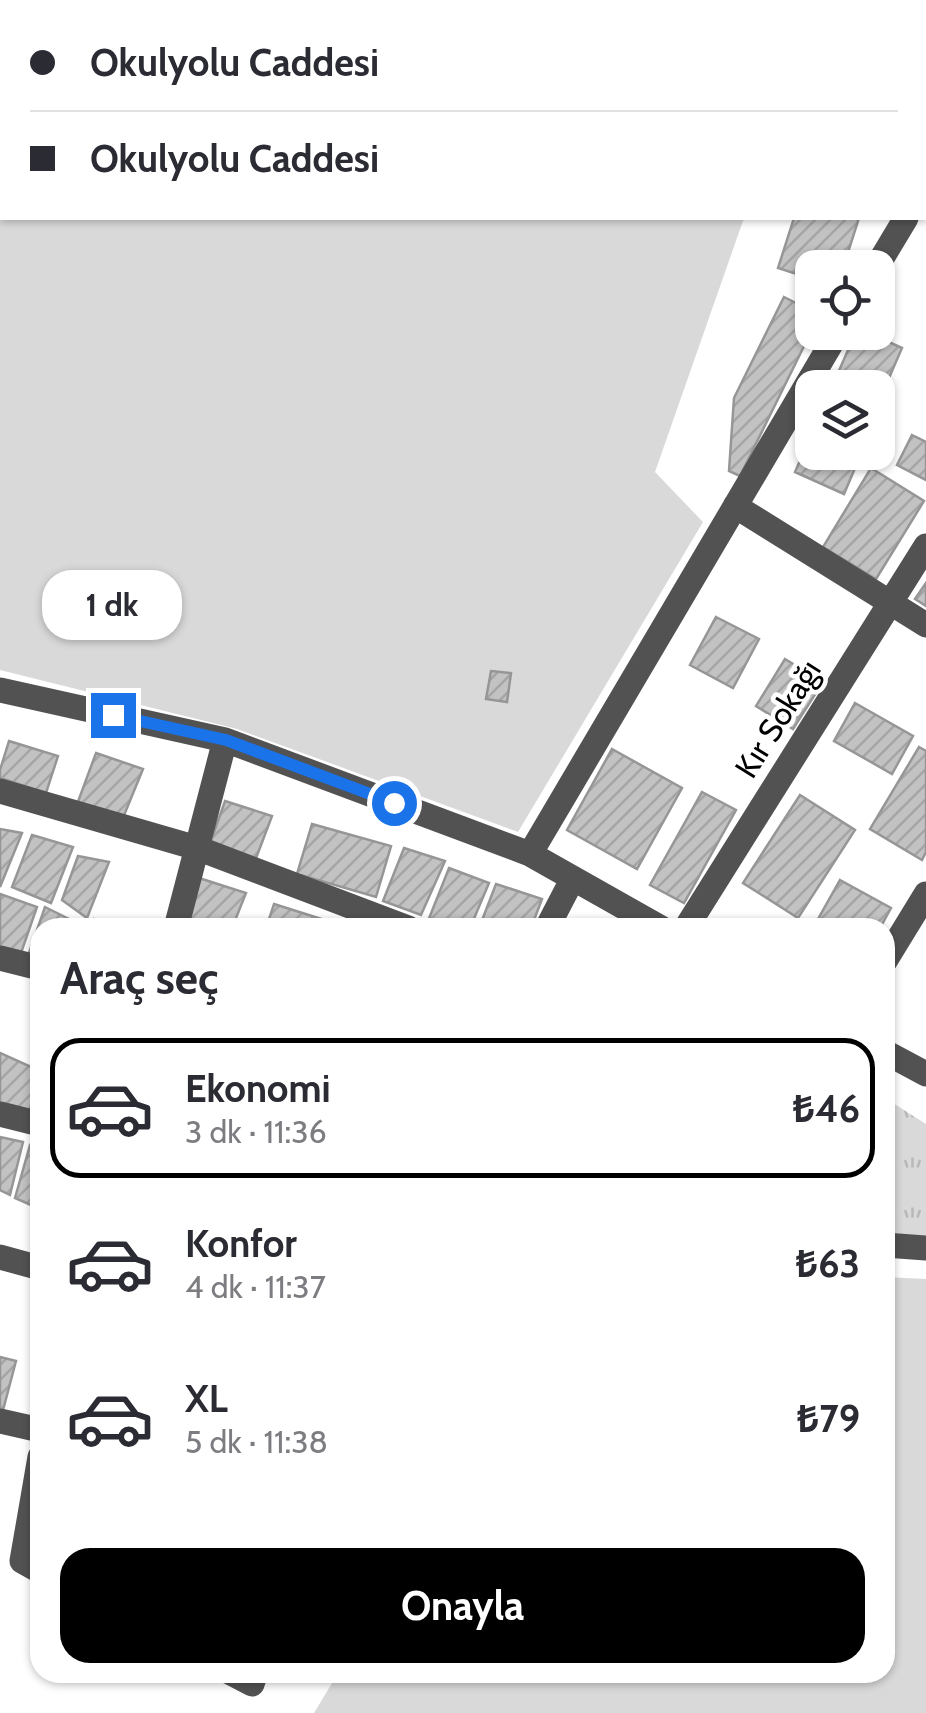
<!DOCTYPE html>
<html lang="tr">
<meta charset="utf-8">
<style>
body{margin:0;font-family:Cabin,sans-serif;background:#f2f2f3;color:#2b2b33;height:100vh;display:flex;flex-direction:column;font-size:38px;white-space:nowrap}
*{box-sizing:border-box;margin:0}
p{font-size:32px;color:#7c7c81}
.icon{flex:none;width:55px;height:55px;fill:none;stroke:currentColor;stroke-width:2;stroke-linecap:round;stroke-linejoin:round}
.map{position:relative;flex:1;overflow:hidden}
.side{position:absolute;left:30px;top:918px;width:865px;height:765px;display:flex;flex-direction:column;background:#fff;border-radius:30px;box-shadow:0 2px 8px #0004}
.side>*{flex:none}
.top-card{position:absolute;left:0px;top:0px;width:928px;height:220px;box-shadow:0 2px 8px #0004;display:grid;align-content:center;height:220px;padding:0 30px;background:#fff}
.buttons{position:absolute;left:795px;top:250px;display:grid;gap:20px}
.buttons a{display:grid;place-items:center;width:100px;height:100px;border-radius:20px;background:#fff;box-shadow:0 2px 8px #0004;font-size:50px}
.end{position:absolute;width:45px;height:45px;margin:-22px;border:12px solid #1a73e8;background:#fff;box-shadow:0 0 0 5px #fff}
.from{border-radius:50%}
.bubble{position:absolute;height:70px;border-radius:30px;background:#fff;box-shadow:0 2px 8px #0004;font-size:32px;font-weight:800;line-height:70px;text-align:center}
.top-card b{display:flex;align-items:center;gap:35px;height:95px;font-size:38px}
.top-card b+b{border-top:2px solid #e1e1e2}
.top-card i{width:25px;height:25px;background:#2b2b33}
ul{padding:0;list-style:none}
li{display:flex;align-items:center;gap:30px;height:140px;margin:0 20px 15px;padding:0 10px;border:5px solid transparent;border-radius:30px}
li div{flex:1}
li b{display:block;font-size:38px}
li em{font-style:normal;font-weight:800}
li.active{border-color:#000}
li>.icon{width:90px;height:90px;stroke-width:1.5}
h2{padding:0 30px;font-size:45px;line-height:120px}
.action{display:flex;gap:20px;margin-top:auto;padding:20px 30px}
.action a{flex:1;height:115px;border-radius:30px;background:#000;color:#fff;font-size:40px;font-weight:800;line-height:115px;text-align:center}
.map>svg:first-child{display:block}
.grass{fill:#d9d9d9}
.park{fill:url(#park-tufts)}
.building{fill:url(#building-hatch);stroke:#969696;stroke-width:2.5}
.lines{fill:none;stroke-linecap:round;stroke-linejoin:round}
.minor{stroke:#525252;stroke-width:25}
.route{stroke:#1a73e8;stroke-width:12}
.labels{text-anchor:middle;stroke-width:9;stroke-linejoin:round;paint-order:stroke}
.street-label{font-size:32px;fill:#000;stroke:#fff}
</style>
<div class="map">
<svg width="926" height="1713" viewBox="0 0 926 1713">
<defs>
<pattern id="park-tufts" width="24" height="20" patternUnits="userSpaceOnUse" patternTransform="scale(2.5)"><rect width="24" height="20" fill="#d9d9d9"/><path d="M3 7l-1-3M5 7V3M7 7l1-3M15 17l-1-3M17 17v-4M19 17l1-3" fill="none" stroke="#b8b8b8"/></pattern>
<pattern id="building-hatch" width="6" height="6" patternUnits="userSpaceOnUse" patternTransform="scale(2.5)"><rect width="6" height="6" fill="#c2c2c2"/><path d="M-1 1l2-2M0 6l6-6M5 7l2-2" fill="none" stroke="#a5a5a5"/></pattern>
</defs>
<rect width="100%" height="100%" fill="#fff"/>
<path class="grass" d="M54,0H514L516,2H51Z
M2,42V218H744L655,472L703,522L518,832L237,729L0,670V44Z
M885,1277L926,1279V1713H314L338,1673H446L473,1681L491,1672H885Z"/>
<path class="park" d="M885,1098L926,1124V1237L885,1232Z"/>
<path class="building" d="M612,0H661L671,2H611Z
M794,218H859L843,268H812V279L778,268Z
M784,297L812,311V330L740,476L729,471L734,398Z
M856,332H867L902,348L882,394L878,392V388H867L837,375Z
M812,433V452L861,454L844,494L795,472Z
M912,435L926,442V480L897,465Z
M871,468L924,501L876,579L823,547Z
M926,583V606L915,599Z
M716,617L759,639L733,688L690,665Z
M785,659L823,682L793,729L756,706Z
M491,671L511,673L507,702L486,699Z
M855,703L913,736L892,774L834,741Z
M9,741L58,756L46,793L0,778V770Z
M919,747L926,751V852L922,860L870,829Z
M612,749L682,788L637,869L567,830Z
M96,753L143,769L120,825L76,807Z
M702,792L736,810L684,903L650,885Z
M800,795L855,830L798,918L743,883Z
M225,801L272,816L255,861L209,846Z
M312,824L391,846L376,897L297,874Z
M0,829L22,833L0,887Z
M32,835L73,847L51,903L12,887Z
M404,848L445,861L421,915L383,901Z
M78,856L109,862L87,918L62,900Z
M449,868L489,883L470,928H451L428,921Z
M199,878L246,893L232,928H180Z
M840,880L891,908L880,928H813Z
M496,884L542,899L531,928H479Z
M0,894L37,907L21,953L0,948Z
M274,904L350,928H266Z
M45,907L83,926V928H40V956L29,953Z
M94,919L119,928H91Z
M0,1053L40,1071L29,1112L0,1105Z
M0,1137L23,1142L10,1195L0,1190Z
M30,1145L40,1148V1209L15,1198Z
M0,1357L16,1361L2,1414L0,1413Z"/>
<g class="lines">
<path class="minor" d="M925,185L926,183
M876,268L906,218
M735,506L926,625
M0,690L225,740L530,854L661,928
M0,791L197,848L408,928
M530,854L838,332
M176,928L225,740
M547,928L573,878
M686,928L926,546
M0,958L40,968
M885,961L926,894
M885,1052L926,1074
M0,1114L40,1124
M885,1245L926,1248
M0,1257L40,1268
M0,1421L40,1430
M40,1457L22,1561L40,1571
M229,1672L252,1684L256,1672"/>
</g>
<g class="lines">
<path class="route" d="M113,715L226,740L394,803"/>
</g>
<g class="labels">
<g class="street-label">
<text transform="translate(778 719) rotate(-58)" y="11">Kır Sokağı</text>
</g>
</g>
</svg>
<div class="buttons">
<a><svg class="icon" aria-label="locate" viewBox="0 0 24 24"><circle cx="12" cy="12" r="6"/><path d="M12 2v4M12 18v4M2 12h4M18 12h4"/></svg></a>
<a><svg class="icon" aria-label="layers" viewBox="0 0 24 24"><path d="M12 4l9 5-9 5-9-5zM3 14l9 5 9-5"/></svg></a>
</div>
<i class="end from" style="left:394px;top:803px"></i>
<i class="end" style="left:113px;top:715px"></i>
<div class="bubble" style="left:42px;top:570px;width:140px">1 dk</div>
<div class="top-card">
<b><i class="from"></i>Okulyolu Caddesi</b>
<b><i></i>Okulyolu Caddesi</b>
</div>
<section class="side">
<h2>Araç seç</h2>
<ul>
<li class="active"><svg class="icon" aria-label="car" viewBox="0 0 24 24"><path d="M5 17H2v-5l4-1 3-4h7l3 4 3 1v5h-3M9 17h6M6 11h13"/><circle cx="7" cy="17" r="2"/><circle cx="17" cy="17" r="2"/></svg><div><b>Ekonomi</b><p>3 dk · 11:36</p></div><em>₺46</em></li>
<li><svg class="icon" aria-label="car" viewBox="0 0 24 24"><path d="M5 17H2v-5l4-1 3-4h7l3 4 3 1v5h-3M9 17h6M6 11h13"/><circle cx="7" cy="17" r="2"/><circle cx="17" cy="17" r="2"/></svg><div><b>Konfor</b><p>4 dk · 11:37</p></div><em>₺63</em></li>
<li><svg class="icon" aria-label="car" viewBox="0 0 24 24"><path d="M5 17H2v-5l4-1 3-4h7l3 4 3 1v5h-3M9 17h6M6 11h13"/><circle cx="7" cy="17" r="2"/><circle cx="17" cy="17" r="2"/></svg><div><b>XL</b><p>5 dk · 11:38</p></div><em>₺79</em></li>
</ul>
<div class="action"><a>Onayla</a></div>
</section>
</div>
